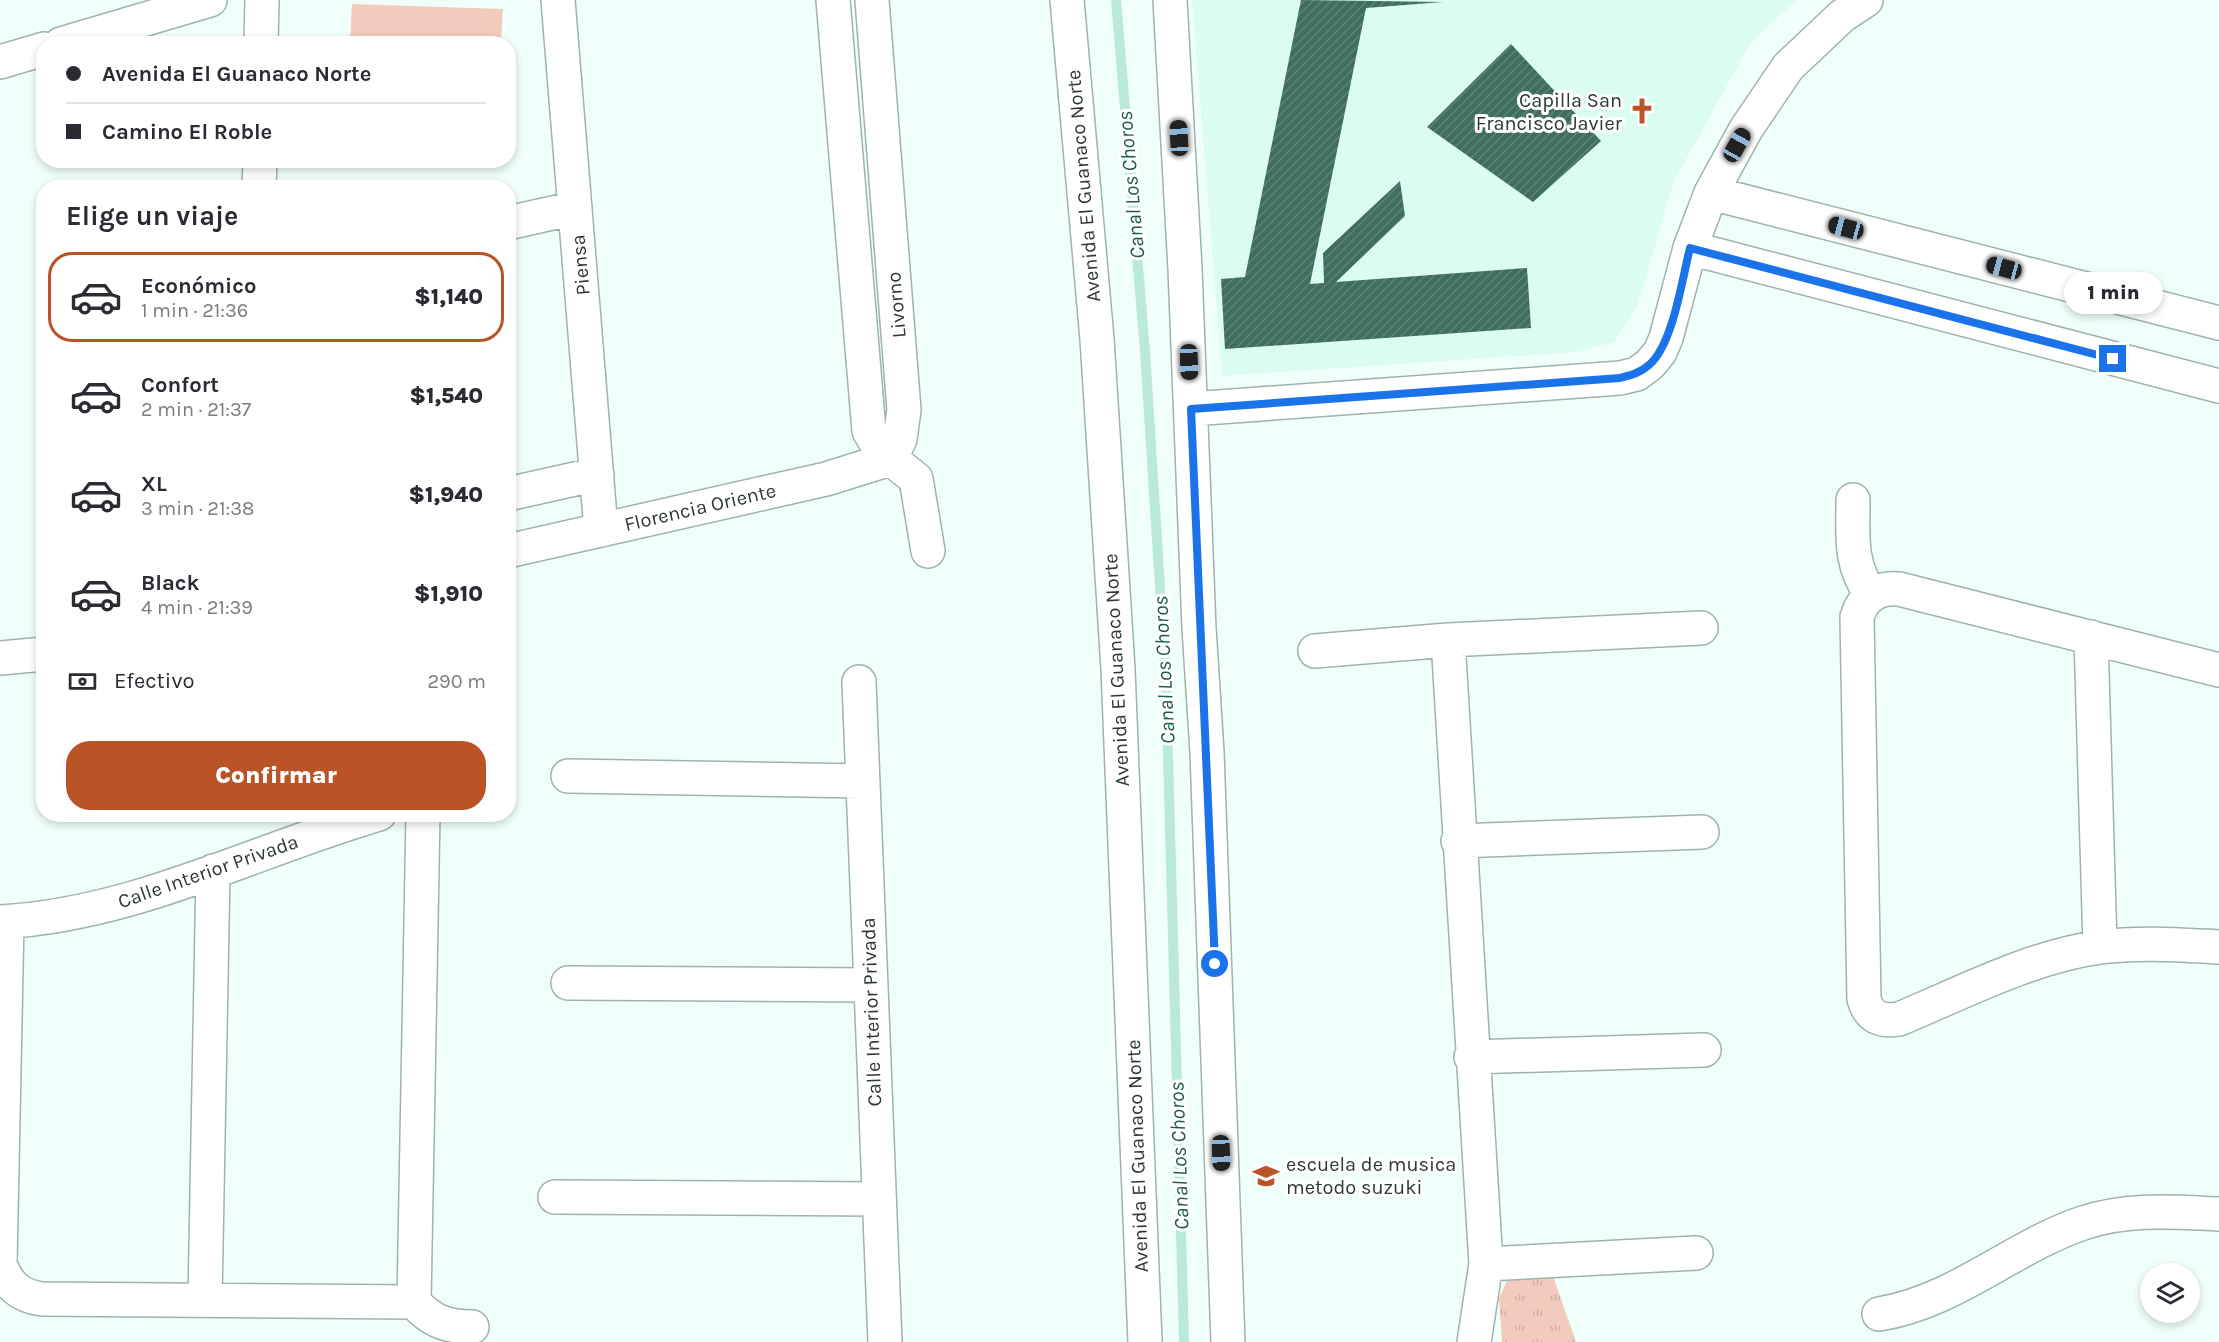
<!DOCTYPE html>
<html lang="es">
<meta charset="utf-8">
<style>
body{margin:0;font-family:Karla,sans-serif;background:#f7f7f7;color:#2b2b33;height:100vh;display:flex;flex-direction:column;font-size:22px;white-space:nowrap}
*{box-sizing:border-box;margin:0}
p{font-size:20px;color:#7c7c81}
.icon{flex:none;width:33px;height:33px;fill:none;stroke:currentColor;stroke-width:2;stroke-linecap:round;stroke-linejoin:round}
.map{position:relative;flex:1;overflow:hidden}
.sheet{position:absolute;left:36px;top:180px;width:480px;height:642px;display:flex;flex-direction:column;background:#fff;border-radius:24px;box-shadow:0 3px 9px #0003}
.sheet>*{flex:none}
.banner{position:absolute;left:36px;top:36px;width:480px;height:132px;border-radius:24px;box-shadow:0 3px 9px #0003;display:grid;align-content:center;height:132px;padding:0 30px;background:#fff}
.controls{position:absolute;left:2140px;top:1263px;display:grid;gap:12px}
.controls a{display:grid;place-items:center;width:60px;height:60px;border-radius:50%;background:#fff;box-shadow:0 3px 9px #0003;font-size:30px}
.end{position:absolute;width:27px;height:27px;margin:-14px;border:8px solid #1a73e8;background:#fff;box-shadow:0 0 0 3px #fff}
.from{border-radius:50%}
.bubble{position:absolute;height:42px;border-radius:21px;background:#fff;box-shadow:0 3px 9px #0003;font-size:20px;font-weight:800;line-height:42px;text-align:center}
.car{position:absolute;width:18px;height:36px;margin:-18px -9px;border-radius:8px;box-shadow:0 0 4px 2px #0007;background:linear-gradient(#222 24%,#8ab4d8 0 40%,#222 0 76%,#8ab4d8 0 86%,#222 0)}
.banner b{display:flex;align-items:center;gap:21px;height:57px;font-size:22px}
.banner b+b{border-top:2px solid #e1e1e2}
.banner i{width:15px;height:15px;background:#2b2b33}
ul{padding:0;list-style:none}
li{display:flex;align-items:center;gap:18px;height:90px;margin:0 12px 9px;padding:0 18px;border:3px solid transparent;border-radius:24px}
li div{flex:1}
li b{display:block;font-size:22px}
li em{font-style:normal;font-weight:800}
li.selected{border-color:#ba5426}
li>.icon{width:54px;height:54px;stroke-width:1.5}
h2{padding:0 30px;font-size:27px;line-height:72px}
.pay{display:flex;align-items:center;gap:15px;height:66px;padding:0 30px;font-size:22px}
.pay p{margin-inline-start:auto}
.action{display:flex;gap:12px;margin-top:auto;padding:12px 30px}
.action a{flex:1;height:69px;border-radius:24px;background:#ba5426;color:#fff;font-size:24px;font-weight:800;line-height:69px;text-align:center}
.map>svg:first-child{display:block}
.built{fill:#dbfcf1}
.grass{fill:url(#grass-tufts)}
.green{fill:#f2cbbc}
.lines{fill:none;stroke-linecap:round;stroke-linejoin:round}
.stream{stroke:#b8e9d9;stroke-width:10}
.building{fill:url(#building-hatch)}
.minor-casing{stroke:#9db4ac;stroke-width:36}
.minor{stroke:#fff;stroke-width:33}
.route{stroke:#1a73e8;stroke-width:8}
.labels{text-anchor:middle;stroke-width:6;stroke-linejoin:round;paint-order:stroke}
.poi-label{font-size:20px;fill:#2e3835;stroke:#fff;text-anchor:end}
.street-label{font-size:20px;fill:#2e3835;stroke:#fff}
.water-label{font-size:21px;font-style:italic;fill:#1e5c4c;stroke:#fff}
</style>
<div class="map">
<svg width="2219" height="1342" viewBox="0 0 2219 1342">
<defs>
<pattern id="grass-tufts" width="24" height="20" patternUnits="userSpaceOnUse" patternTransform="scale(1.5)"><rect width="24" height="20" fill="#f2cbbc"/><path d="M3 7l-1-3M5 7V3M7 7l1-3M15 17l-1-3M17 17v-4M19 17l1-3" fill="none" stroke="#d0afa2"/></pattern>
<pattern id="building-hatch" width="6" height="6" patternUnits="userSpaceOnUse" patternTransform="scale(1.5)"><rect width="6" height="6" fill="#3f6d5f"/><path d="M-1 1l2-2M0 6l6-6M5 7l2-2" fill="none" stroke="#5f8278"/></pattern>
</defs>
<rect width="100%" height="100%" fill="#f1fffa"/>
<path class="built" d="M1192,0H1796L1750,44L1673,183L1639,302L1614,342L1578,352L1222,376Z"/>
<path class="grass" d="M1510,1275L1553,1276L1576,1342H1502L1499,1298Z"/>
<path class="green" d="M352,4L503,9L501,43H350Z"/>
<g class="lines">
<path class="stream" d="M1116,0L1145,351L1166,682L1184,1342"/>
</g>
<path class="building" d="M1301,0L1443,2L1366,8L1310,284L1324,283L1323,253L1400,181L1405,216L1336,282L1527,268L1531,328L1225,349L1221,279L1245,277Z
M1511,44L1601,141L1533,202L1427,127Z"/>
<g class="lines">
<g class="minor-casing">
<path id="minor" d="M558,0L601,530
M833,0L869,431L881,451L916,479L928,551
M872,0L904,410L900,439L890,459
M1067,0L1097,339L1118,669L1145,1342
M1170,0L1185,269L1199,628L1207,752L1228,1342
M61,44L210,0
M261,44L262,0
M0,62L44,49
M259,188L260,160
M1711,193L2219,323
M508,223L575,208
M1690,248L2219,386
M1191,409L1620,378L1637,374L1650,364L1660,352L1666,338L1690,248L1711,193L1746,129L1788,67L1842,16L1866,0
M508,494L597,474
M1853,500C1853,534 1849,565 1871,594
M508,551L826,479L890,459
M2091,637L2100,947
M1448,640L1486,1264L1474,1342
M1315,651L1448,640L1701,628
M0,658L44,654
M2219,670L1899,589C1877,587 1863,597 1857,617L1864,999C1869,1017 1881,1022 1899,1019C1964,992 2030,957 2100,947C2140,942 2180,945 2219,947
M859,682L885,1342
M568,776L862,781
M423,814L414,1302C431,1321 447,1327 472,1327
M1458,841L1702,832
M0,922C133,915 253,851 379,814
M7,922L0,1264C8,1285 19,1296 42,1299L414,1302
M568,983L870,985
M1471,1057L1704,1050
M555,1197L879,1199
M1486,1264L1696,1253
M205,1300L213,871
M1879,1314C1955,1302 2012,1247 2083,1223C2127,1208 2173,1212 2219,1214"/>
</g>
<use href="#minor" class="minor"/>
</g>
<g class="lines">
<path class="route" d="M1215,964L1191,409L1620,378C1631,375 1640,373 1649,365C1673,345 1682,279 1690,248L2113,359"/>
</g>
<defs>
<g id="church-bare" transform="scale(2.07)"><path d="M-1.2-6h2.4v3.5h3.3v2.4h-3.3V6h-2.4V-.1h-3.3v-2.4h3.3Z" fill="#ba5426" stroke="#fff" stroke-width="2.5" paint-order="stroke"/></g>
<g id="school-bare" transform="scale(2.07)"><path d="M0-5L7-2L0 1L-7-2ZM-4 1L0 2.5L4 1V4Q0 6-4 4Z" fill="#ba5426" stroke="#fff" stroke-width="2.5" paint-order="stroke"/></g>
</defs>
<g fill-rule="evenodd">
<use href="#church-bare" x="1642" y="111"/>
<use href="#school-bare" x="1266" y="1176"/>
</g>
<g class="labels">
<g class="poi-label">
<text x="1622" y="107">Capilla San<tspan x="1622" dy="23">Francisco Javier</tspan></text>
<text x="1286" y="1171" text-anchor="start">escuela de musica<tspan x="1286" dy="23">metodo suzuki</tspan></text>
</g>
<g class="street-label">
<text transform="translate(1083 186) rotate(-95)" y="7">Avenida El Guanaco Norte</text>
<text transform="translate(580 265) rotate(-95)" y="7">Piensa</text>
<text transform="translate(896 305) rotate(-95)" y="7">Livorno</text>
<text transform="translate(700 507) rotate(-13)" y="7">Florencia Oriente</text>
<text transform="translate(1116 670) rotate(-93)" y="7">Avenida El Guanaco Norte</text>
<text transform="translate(208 871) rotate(-19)" y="7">Calle Interior Privada</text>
<text transform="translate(871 1012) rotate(-92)" y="7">Calle Interior Privada</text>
<text transform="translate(1137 1156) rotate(-92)" y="7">Avenida El Guanaco Norte</text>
</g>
<g class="water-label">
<text transform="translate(1131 185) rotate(-95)" y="7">Canal Los Choros</text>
<text transform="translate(1164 670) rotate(-93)" y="7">Canal Los Choros</text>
<text transform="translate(1179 1156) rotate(-92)" y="7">Canal Los Choros</text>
</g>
</g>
</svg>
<div class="controls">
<a><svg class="icon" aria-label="layers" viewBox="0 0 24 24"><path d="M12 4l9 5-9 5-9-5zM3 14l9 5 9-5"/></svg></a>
</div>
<i class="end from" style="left:1215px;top:964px"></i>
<i class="end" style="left:2113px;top:359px"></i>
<div class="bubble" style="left:2064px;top:272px;width:99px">1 min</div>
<i class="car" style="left:1179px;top:138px;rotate:357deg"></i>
<i class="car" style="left:1737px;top:145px;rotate:29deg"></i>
<i class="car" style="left:1846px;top:228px;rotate:285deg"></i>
<i class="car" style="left:2004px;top:268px;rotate:285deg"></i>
<i class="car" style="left:1189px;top:362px;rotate:178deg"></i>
<i class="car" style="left:1221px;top:1153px;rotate:178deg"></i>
<div class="banner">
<b><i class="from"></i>Avenida El Guanaco Norte</b>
<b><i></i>Camino El Roble</b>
</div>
<section class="sheet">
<h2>Elige un viaje</h2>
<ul>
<li class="selected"><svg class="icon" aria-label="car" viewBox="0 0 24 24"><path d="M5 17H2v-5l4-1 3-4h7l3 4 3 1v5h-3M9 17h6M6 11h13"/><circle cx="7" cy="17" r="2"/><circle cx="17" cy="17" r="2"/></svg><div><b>Económico</b><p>1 min · 21:36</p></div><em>$1,140</em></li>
<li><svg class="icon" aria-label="car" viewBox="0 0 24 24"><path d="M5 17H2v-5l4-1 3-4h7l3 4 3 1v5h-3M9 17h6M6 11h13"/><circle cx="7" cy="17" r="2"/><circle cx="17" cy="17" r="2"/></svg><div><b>Confort</b><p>2 min · 21:37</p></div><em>$1,540</em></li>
<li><svg class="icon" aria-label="car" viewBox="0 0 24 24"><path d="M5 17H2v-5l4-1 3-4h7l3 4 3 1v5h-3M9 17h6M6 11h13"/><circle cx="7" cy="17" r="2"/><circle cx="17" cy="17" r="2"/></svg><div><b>XL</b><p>3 min · 21:38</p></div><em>$1,940</em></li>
<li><svg class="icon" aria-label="car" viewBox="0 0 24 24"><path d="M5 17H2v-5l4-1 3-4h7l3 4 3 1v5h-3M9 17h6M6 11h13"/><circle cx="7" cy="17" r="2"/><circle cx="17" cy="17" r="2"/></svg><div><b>Black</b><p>4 min · 21:39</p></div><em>$1,910</em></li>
</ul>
<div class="pay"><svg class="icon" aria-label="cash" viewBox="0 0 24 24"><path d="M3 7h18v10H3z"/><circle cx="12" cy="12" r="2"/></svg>Efectivo<p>290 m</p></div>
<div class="action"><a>Confirmar</a></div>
</section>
</div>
